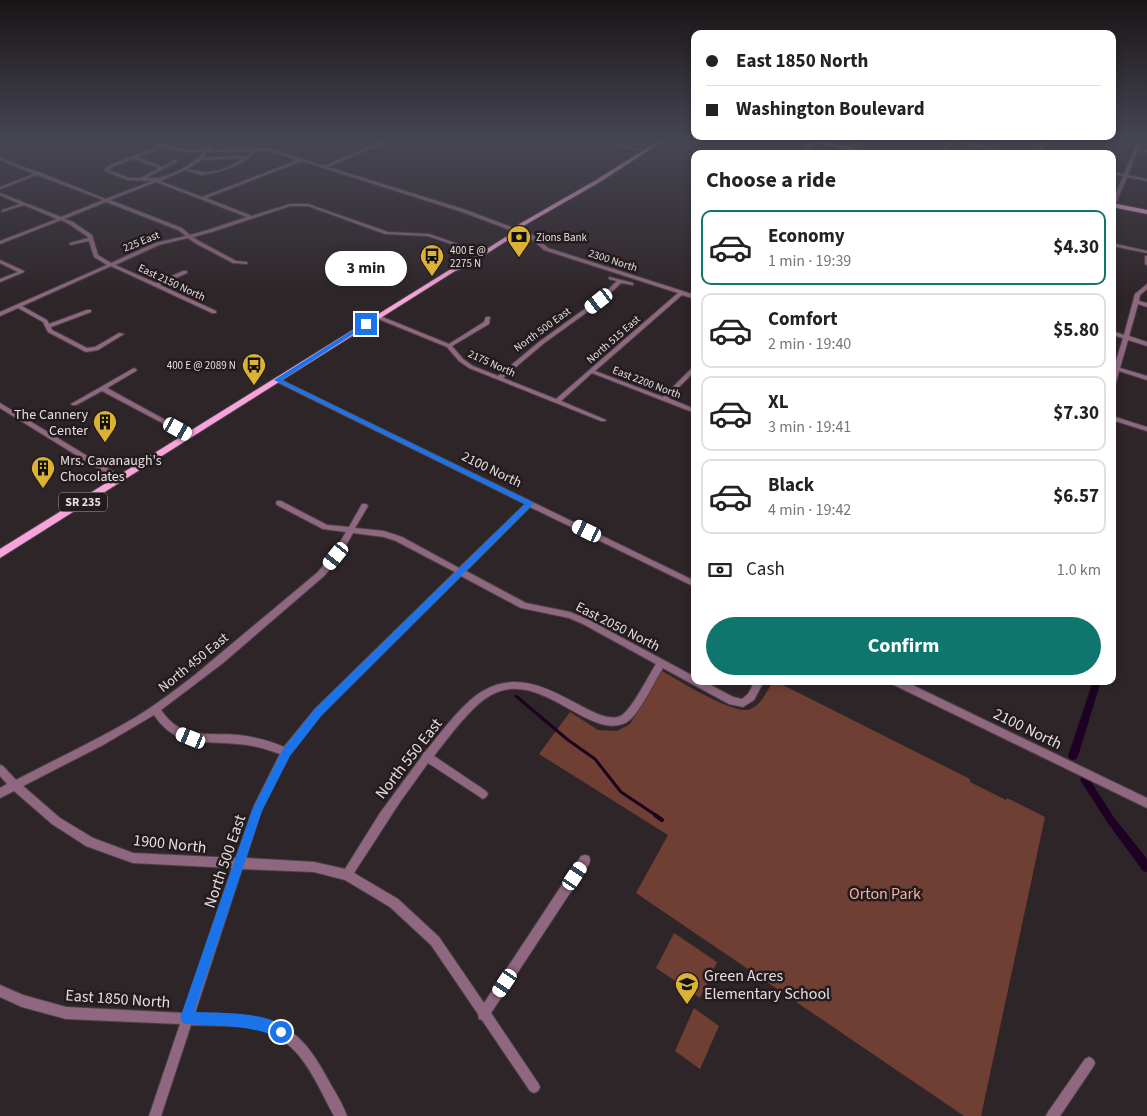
<!DOCTYPE html>
<meta charset="utf-8">
<style>
body{margin:0;font-family:"Source Sans 3",sans-serif;background:#f6f6f6;color:#222;height:100vh;display:flex;flex-direction:column;font-size:19px;white-space:nowrap}
*{box-sizing:border-box;margin:0}
p{font-size:16px;color:#767676}
.icon{flex:none;width:28px;height:28px;fill:none;stroke:currentColor;stroke-width:2;stroke-linecap:round;stroke-linejoin:round}
.map{position:relative;flex:1;overflow:hidden}
.details{position:absolute;left:691px;top:150px;width:425px;height:535px;display:flex;flex-direction:column;background:#fff;border-radius:10px;box-shadow:0 2px 8px #0003}
.details>*{flex:none}
.guide{position:absolute;left:691px;top:30px;width:425px;height:110px;border-radius:10px;box-shadow:0 2px 8px #0003;display:grid;align-content:center;height:110px;padding:0 15px;background:#fff}
.end{position:absolute;width:22px;height:22px;margin:-11px;border:6px solid #1a73e8;background:#fff;box-shadow:0 0 0 2px #fff}
.from{border-radius:50%}
.bubble{position:absolute;height:35px;border-radius:18px;background:#fff;box-shadow:0 2px 8px #0003;font-size:16px;font-weight:700;line-height:35px;text-align:center}
.car{position:absolute;width:15px;height:30px;margin:-15px -8px;border-radius:6px;box-shadow:0 0 4px 1px #0007;background:linear-gradient(#fff 24%,#345 0 40%,#fff 0 76%,#345 0 86%,#fff 0)}
.guide b{display:flex;align-items:center;gap:18px;height:48px;font-size:19px}
.guide b+b{border-top:1px solid #e0e0e0}
.guide i{width:12px;height:12px;background:#222}
ul{padding:0;list-style:none}
li{display:flex;align-items:center;gap:15px;height:75px;margin:0 10px 8px;padding:0 5px;border:2px solid #e0e0e0;border-radius:10px}
li div{flex:1}
li b{display:block;font-size:19px}
li em{font-style:normal;font-weight:700}
li.current{border-color:#0f766e}
li>.icon{width:45px;height:45px;stroke-width:1.5}
h2{padding:0 15px;font-size:22px;line-height:60px}
.pay{display:flex;align-items:center;gap:12px;height:55px;padding:0 15px;font-size:19px}
.pay p{margin-inline-start:auto}
.cta{display:flex;gap:10px;margin-top:auto;padding:10px 15px}
.cta a{flex:1;height:58px;border-radius:30px;background:#0f766e;color:#fff;font-size:20px;font-weight:700;line-height:58px;text-align:center}
.map>svg:first-child{display:block}
.green{fill:#6f3f33}
.lines{fill:none;stroke-linecap:round;stroke-linejoin:round}
.stream-far1{stroke:#1d0022;stroke-width:3}
.stream{stroke:#1d0022;stroke-width:4}
.canal{fill:#1d0022;fill-rule:evenodd}
.minor-casing{stroke:#4b4345;stroke-width:2}
.major-casing{stroke:#4b4345;stroke-width:2}
.minor{fill:#8f6781;fill-rule:evenodd}
.major{fill:#f7a4dc;fill-rule:evenodd}
.route{fill:#1a73e8}
.labels{text-anchor:middle;stroke-width:5;stroke-linejoin:round;paint-order:stroke}
.far-poi-label{font-size:11px;fill:#e4dedf;stroke:#241b1e;text-anchor:start}
.far-street-label{font-size:11px;fill:#e4dedf;stroke:#241b1e}
.shield{fill:#241b1e;stroke:#aaa4a5;stroke-width:1}
.shield-label{font-size:12px;font-weight:bold;fill:#e4dedf}
.poi-label{font-size:14px;fill:#e4dedf;stroke:#241b1e;text-anchor:end}
.street-label{font-size:14px;fill:#e4dedf;stroke:#241b1e}
.near-street-label{font-size:16px;fill:#e4dedf;stroke:#241b1e}
.near-park-label{font-size:16px;fill:#f7b09d;stroke:#241b1e}
.near-poi-label{font-size:16px;fill:#e4dedf;stroke:#241b1e;text-anchor:start}
</style>
<div class="map">
<svg width="1147" height="1116" viewBox="0 0 1147 1116">
<rect width="100%" height="100%" fill="#2e2528"/>
<path class="green" d="M662,671C680,681 729,712 747,710C760,708 767,691 773,681H775L970,779V782L1006,800L1007,798L1045,817L981,1116H964L636,893L668,835L539,754L570,712L598,730L617,731L630,724Z
M674,933L717,962L700,998L656,968Z
M694,1008L719,1026L700,1069L675,1051Z"/>
<g class="lines">
<path class="stream-far1" d="M516,696L568,740L595,759L621,792L657,816"/>
<path class="stream" d="M655,815L662,820"/>
<path class="canal" d="M1093,681H1101L1078,756L1076,759L1073,760L1070,759L1068,756Z
M1085,775L1088,777L1113,816L1147,859V872L1143,871L1107,822L1082,783L1080,780L1082,777Z"/>
<g class="minor-casing">
<path id="minor" d="M211,141H215L209,150L255,149L257,148L259,149H271L324,166L383,141H387L386,142L328,167L466,210L533,235L548,248L695,295V299L682,295L595,371L663,397L693,367L695,366V371L668,398L695,409V413L592,373L561,401L606,420L605,421H601L469,368L459,361L447,347L376,318V316H380L449,344L484,322L486,317H490L489,324L452,346L463,359L473,366L498,376L539,342L597,300L617,281L609,279V277L633,283V285L621,283L601,302L543,344L503,378L556,399L678,293L544,250L529,237L462,212L302,161L206,198L252,216L290,204H308L388,232L429,234L478,251L474,252L428,236L385,234L308,206H290L212,232L193,237L199,241L236,261L247,262V264L233,263L195,243L188,238L159,245L115,265L156,283L183,271H187V273L160,285L216,311V313H212L111,266L22,306L47,320L49,324L87,310H91V312L51,327L52,330L87,348L95,347L119,333L124,334L98,350L86,352L48,332L43,322L18,308L0,316V312L107,265L94,257L89,241L70,245V243L88,238V237L69,224L61,220L0,244V241L57,219L24,205L2,212V210L20,204L0,195V193L61,217L103,200L37,175L0,189V187L34,174L0,160V158L37,172H40L41,173L106,199L152,181L128,180L105,171V169L110,165L159,146L152,144L153,142L185,150H205ZM163,147L185,152H203C194,164 173,175 158,178C155,179 151,178 146,178L178,161L175,160L162,167L137,157ZM253,151L246,157L244,156L203,158L207,152ZM257,151H270L298,160L202,197L160,181L185,170L202,175L218,172L242,163ZM244,158C225,170 210,176 188,169L201,160ZM134,159L159,168L141,178H129L109,170L112,167ZM156,182L247,217L208,230L190,235L182,228L110,200ZM106,202L178,230L186,236L155,243L111,263L98,255L92,235L73,222L64,219Z
M600,141H605L647,151L645,152Z
M814,141H818L802,154H797Z
M857,141H861L852,149H850V147Z
M951,141H957L1020,154H1011L954,142L943,154H939Z
M1044,141H1048L1039,154H1035Z
M1138,141H1142L1139,148L1147,150V152L1138,150L1128,175L1147,179V181L1127,177L1114,208L1112,209V202L1123,176L1112,174V172L1124,174Z
M1112,243L1147,251V253L1112,246Z
M1145,256H1147V265L1145,264Z
M0,260L24,271V272L0,282V279L18,272L0,263Z
M1147,284V289L1140,295L1139,301L1147,303V307L1138,304L1129,336L1147,342V346L1128,340L1120,368L1147,376V380L1119,371L1115,386L1112,388V374L1123,338L1112,335V331L1124,335L1135,294Z
M134,368L137,370L136,371L107,388L191,434V436H187L102,391L76,405H72L71,404Z
M277,378L695,581V587L530,507L466,571L526,603L570,612L589,620L695,677V681H703L733,697L742,699L748,694L755,681H764L754,700L743,707L729,704L663,668C655,680 639,715 627,722C590,743 541,667 491,695C472,705 448,738 434,756L486,791L488,794L486,797L483,799L480,797L428,763L400,802L354,873L398,899L439,937L484,1003L581,856L585,855L589,856L590,860L589,864L491,1013L538,1083L540,1087L538,1091L534,1093L530,1091L482,1020L479,1019L478,1014L431,945L390,907L345,880L314,872L242,869L195,1013C214,1014 234,1013 253,1017C296,1024 312,1049 331,1085C337,1095 343,1105 347,1116H334C314,1079 300,1037 253,1028C233,1025 211,1026 191,1025L161,1116H149L180,1024L66,1019L22,1007L0,997V985L23,995L66,1007L183,1013L232,868L133,863L86,846L52,824L14,791L0,798V788L7,784L0,776V765L3,766L16,780C56,759 97,740 136,717C157,704 177,689 196,674L318,572L333,554L346,532L323,529L277,505L276,503L277,501H281L327,525L349,527L362,504H366L368,506L355,528L384,531L402,537L459,568L525,504L275,381L274,380ZM353,533L384,537L396,541L455,572L315,709L284,747C270,741 255,737 239,735C206,732 182,741 161,710L223,663L324,576L339,558ZM461,576L521,608L569,618L583,624L656,664C649,675 632,709 622,715C595,732 539,657 483,691C463,702 440,734 425,752L423,753L422,756L380,813L345,869L314,862L246,858L261,811L289,755L321,715ZM154,715C177,749 203,740 238,744C253,745 267,749 280,754L254,806L236,858L133,853L93,838L60,818L23,786L103,745Z
M0,403L122,477L123,479L122,481H118L0,408Z
M1112,416L1147,427V431L1112,420Z
M891,681H904L1147,798V808L892,684Z
M1089,1057L1093,1059L1095,1063L1093,1067L1060,1116H1046L1048,1112L1085,1059Z"/>
</g>
<g class="major-casing">
<path id="major" d="M658,141H663L600,182L518,229L516,235L464,268L455,271L0,558V549L451,269L460,266L512,233L509,232V230L596,180Z
M813,141H820L878,154H868L815,142Z
M1112,203L1147,210V214L1112,207Z"/>
</g>
<use href="#minor" class="minor"/>
<use href="#major" class="major"/>
</g>
<linearGradient id="sky" x2="0" y2="1"><stop stop-color="#191416"/><stop offset="0.47" stop-color="#464653"/><stop offset="1" stop-color="#464653" stop-opacity="0"/></linearGradient>
<rect width="1147" height="297" fill="url(#sky)"/>
<path class="route" d="M364,323L369,324L282,380L534,503L322,715L290,756L262,811L194,1012C214,1013 279,1011 288,1032L286,1036L281,1038C251,1025 219,1026 186,1024L182,1022L180,1018L252,810L283,749L315,709L525,504L274,380Z"/>
<defs>
<g id="bank-pin" transform="scale(1.25)"><path d="M0 17L-7.5 6A9.5 9.5 0 1 1 7.5 6Z" fill="#dbb233" stroke="#241b1e"/><path d="M-6-4H6V4H-6ZM0-2.3a2.3 2.3 0 1 0 0 4.6a2.3 2.3 0 1 0 0-4.6Z" fill="#111"/></g>
<g id="bus-pin" transform="scale(1.25)"><path d="M0 17L-7.5 6A9.5 9.5 0 1 1 7.5 6Z" fill="#dbb233" stroke="#241b1e"/><path d="M-5-6H5V4H4V6H2V4H-2V6H-4V4H-5ZM-3.5-4V0h7V-4ZM-3.5 1.2v1.5H-2V1.2ZM2 1.2v1.5H3.5V1.2Z" fill="#111"/></g>
<g id="building-pin" transform="scale(1.25)"><path d="M0 17L-7.5 6A9.5 9.5 0 1 1 7.5 6Z" fill="#dbb233" stroke="#241b1e"/><path d="M-4-6H4V6H1V3H-1V6H-4ZM-2.5-4.3h1.7v1.8h-1.7ZM.8-4.3h1.7v1.8H.8ZM-2.5-1h1.7V.8h-1.7ZM.8-1h1.7V.8H.8Z" fill="#111"/></g>
<g id="school-pin" transform="scale(1.25)"><path d="M0 17L-7.5 6A9.5 9.5 0 1 1 7.5 6Z" fill="#dbb233" stroke="#241b1e"/><path d="M0-5L7-2L0 1L-7-2ZM-4 1L0 2.5L4 1V4Q0 6-4 4Z" fill="#111"/></g>
</defs>
<g fill-rule="evenodd">
<use href="#bank-pin" x="519" y="237"/>
<use href="#bus-pin" x="432" y="256"/>
<use href="#bus-pin" x="254" y="365"/>
<use href="#building-pin" x="105" y="422"/>
<use href="#building-pin" x="43" y="468"/>
<use href="#school-pin" x="687" y="984"/>
</g>
<g class="labels">
<g class="far-poi-label">
<text x="536" y="241">Zions Bank</text>
<text x="450" y="254">400 E @<tspan x="450" dy="13">2275 N</tspan></text>
<text x="236" y="369" text-anchor="end">400 E @ 2089 N</text>
</g>
<g class="far-street-label">
<text transform="translate(141 241) rotate(-22)" y="4">225 East</text>
<text transform="translate(613 260) rotate(18)" y="4">2300 North</text>
<text transform="translate(172 282) rotate(25)" y="4">East 2150 North</text>
<text transform="translate(542 329) rotate(-36)" y="4">North 500 East</text>
<text transform="translate(613 339) rotate(-41)" y="4">North 515 East</text>
<text transform="translate(492 363) rotate(24)" y="4">2175 North</text>
<text transform="translate(647 382) rotate(21)" y="4">East 2200 North</text>
</g>
<rect class="shield" x="59" y="492.5" width="48" height="19" rx="4"/>
<g class="shield-label">
<text x="83" y="506">SR 235</text>
</g>
<g class="poi-label">
<text x="88" y="419">The Cannery<tspan x="88" dy="16">Center</tspan></text>
<text x="60" y="465" text-anchor="start">Mrs. Cavanaugh's<tspan x="60" dy="16">Chocolates</tspan></text>
</g>
<g class="street-label">
<text transform="translate(492 469) rotate(26)" y="5">2100 North</text>
<text transform="translate(618 626) rotate(27)" y="5">East 2050 North</text>
<text transform="translate(193 662) rotate(-39)" y="5">North 450 East</text>
</g>
<g class="near-street-label">
<text transform="translate(1028 728) rotate(26)" y="6">2100 North</text>
<text transform="translate(408 758) rotate(-52)" y="6">North 550 East</text>
<text transform="translate(170 843) rotate(6)" y="6">1900 North</text>
<text transform="translate(224 861) rotate(-71)" y="6">North 500 East</text>
<text transform="translate(118 998) rotate(4)" y="6">East 1850 North</text>
</g>
<g class="near-park-label">
<text x="885" y="899">Orton Park</text>
</g>
<g class="near-poi-label">
<text x="704" y="981">Green Acres<tspan x="704" dy="18">Elementary School</tspan></text>
</g>
</g>
</svg>
<i class="end from" style="left:281px;top:1032px"></i>
<i class="end" style="left:366px;top:324px"></i>
<div class="bubble" style="left:325px;top:251px;width:82px">3 min</div>
<i class="car" style="left:599px;top:301px;rotate:232deg"></i>
<i class="car" style="left:178px;top:429px;rotate:119deg"></i>
<i class="car" style="left:587px;top:531px;rotate:296deg"></i>
<i class="car" style="left:336px;top:556px;rotate:219deg"></i>
<i class="car" style="left:191px;top:738px;rotate:292deg"></i>
<i class="car" style="left:575px;top:876px;rotate:34deg"></i>
<i class="car" style="left:505px;top:983px;rotate:214deg"></i>
<div class="guide">
<b><i class="from"></i>East 1850 North</b>
<b><i></i>Washington Boulevard</b>
</div>
<section class="details">
<h2>Choose a ride</h2>
<ul>
<li class="current"><svg class="icon" aria-label="car" viewBox="0 0 24 24"><path d="M5 17H2v-5l4-1 3-4h7l3 4 3 1v5h-3M9 17h6M6 11h13"/><circle cx="7" cy="17" r="2"/><circle cx="17" cy="17" r="2"/></svg><div><b>Economy</b><p>1 min · 19:39</p></div><em>$4.30</em></li>
<li><svg class="icon" aria-label="car" viewBox="0 0 24 24"><path d="M5 17H2v-5l4-1 3-4h7l3 4 3 1v5h-3M9 17h6M6 11h13"/><circle cx="7" cy="17" r="2"/><circle cx="17" cy="17" r="2"/></svg><div><b>Comfort</b><p>2 min · 19:40</p></div><em>$5.80</em></li>
<li><svg class="icon" aria-label="car" viewBox="0 0 24 24"><path d="M5 17H2v-5l4-1 3-4h7l3 4 3 1v5h-3M9 17h6M6 11h13"/><circle cx="7" cy="17" r="2"/><circle cx="17" cy="17" r="2"/></svg><div><b>XL</b><p>3 min · 19:41</p></div><em>$7.30</em></li>
<li><svg class="icon" aria-label="car" viewBox="0 0 24 24"><path d="M5 17H2v-5l4-1 3-4h7l3 4 3 1v5h-3M9 17h6M6 11h13"/><circle cx="7" cy="17" r="2"/><circle cx="17" cy="17" r="2"/></svg><div><b>Black</b><p>4 min · 19:42</p></div><em>$6.57</em></li>
</ul>
<div class="pay"><svg class="icon" aria-label="cash" viewBox="0 0 24 24"><path d="M3 7h18v10H3z"/><circle cx="12" cy="12" r="2"/></svg>Cash<p>1.0 km</p></div>
<div class="cta"><a>Confirm</a></div>
</section>
</div>
